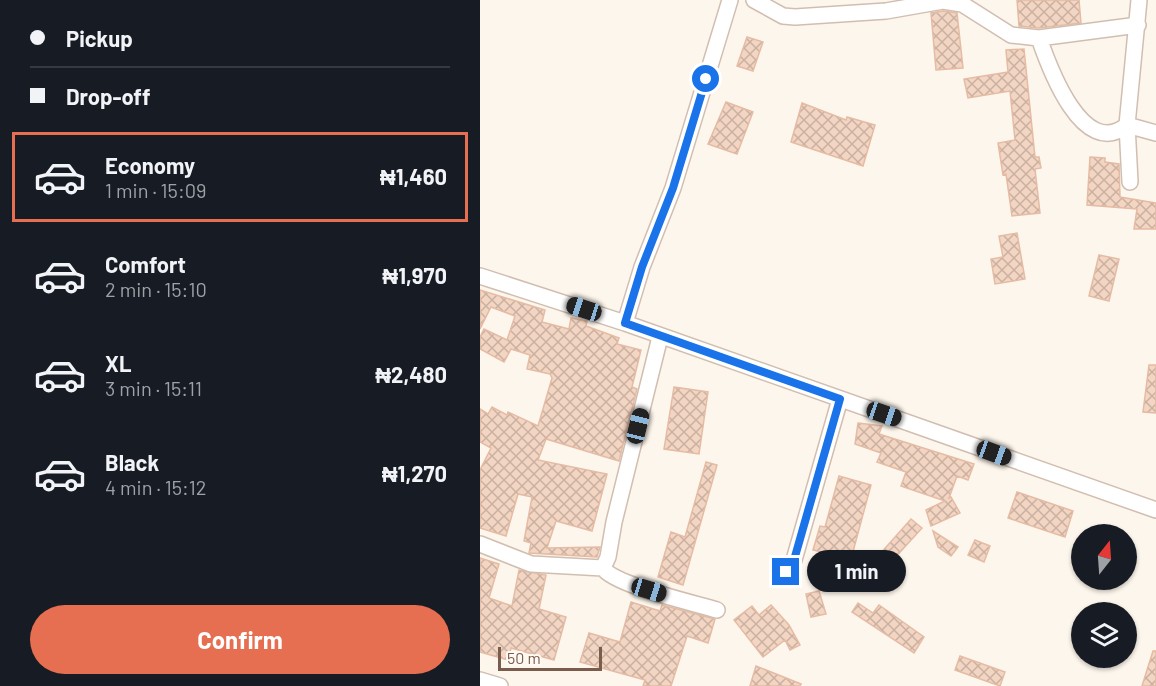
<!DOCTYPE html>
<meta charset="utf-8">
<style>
body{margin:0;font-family:Barlow,sans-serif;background:#242831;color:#f1f3f6;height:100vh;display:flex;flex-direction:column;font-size:22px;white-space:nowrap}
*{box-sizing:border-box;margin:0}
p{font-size:20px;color:#9ea1a6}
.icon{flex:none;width:33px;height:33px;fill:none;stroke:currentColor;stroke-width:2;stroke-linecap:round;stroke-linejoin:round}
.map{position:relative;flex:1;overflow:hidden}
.panel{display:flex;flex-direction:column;background:#171b24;width:480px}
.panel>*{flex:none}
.guide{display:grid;align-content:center;height:132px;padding:0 30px;background:#171b24}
.needle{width:39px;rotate:17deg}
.controls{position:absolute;left:591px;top:524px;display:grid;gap:12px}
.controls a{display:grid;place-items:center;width:66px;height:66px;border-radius:50%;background:#171b24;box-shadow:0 2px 4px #0004;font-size:30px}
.scale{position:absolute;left:18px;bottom:15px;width:104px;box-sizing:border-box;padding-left:6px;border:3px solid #7a5c4d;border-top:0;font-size:16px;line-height:21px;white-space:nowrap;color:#7a5c4d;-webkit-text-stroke:4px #fffaf3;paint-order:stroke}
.end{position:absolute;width:27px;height:27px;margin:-14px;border:8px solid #1a73e8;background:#fff;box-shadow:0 0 0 3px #fff}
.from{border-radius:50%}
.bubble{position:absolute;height:42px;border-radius:21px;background:#171b24;box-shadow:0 2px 4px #0004;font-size:20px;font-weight:700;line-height:42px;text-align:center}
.car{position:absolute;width:18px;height:36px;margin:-18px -9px;border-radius:8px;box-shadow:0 0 4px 2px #0007;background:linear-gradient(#222 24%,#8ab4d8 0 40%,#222 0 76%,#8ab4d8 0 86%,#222 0)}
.guide b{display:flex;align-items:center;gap:21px;height:57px;font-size:22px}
.guide b+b{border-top:2px solid #363941}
.guide i{width:15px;height:15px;background:#f1f3f6}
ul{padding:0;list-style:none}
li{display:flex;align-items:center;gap:18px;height:90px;margin:0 12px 9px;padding:0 18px;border:3px solid transparent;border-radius:0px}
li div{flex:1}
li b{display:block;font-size:22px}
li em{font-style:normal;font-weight:700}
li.on{border-color:#e76f51}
li>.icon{width:54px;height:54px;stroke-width:1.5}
.primary-button{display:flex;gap:12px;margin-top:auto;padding:12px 30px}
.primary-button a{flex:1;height:69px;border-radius:36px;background:#e76f51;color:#fff;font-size:24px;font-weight:700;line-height:69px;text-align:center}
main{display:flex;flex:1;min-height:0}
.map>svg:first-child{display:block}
.building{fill:url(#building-cross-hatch);stroke:#e6bba3;stroke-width:1.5}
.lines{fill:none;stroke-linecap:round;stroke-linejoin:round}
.minor-casing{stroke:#d1beb0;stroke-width:18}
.minor{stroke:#fff;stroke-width:15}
.route{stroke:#1a73e8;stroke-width:8}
</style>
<main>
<section class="panel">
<div class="guide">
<b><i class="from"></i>Pickup</b>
<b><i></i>Drop-off</b>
</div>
<ul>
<li class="on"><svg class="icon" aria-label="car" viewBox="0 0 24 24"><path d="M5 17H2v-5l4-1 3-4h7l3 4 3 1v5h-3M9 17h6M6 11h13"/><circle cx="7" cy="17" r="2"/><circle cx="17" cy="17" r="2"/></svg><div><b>Economy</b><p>1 min · 15:09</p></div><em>₦1,460</em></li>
<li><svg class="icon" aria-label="car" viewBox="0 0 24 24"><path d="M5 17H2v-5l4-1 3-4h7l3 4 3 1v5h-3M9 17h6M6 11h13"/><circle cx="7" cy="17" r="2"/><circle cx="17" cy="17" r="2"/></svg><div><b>Comfort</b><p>2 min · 15:10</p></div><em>₦1,970</em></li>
<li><svg class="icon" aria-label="car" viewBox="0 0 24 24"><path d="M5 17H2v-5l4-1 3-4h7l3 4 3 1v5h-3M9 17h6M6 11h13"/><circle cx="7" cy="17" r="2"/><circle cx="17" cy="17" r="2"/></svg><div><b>XL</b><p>3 min · 15:11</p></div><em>₦2,480</em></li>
<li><svg class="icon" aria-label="car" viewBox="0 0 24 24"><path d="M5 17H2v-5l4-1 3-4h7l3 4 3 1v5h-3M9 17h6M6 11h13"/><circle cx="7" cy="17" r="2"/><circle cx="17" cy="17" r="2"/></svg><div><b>Black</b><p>4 min · 15:12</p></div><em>₦1,270</em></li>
</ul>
<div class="primary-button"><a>Confirm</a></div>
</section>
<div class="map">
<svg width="676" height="686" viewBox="0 0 676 686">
<defs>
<pattern id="building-cross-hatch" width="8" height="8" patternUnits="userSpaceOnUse" patternTransform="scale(1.5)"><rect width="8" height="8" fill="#f3d5c3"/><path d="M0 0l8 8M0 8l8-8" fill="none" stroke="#cab0a1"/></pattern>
</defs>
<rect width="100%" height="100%" fill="#fdf6ec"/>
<path class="building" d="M537,0H599L601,23L559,28L539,26Z
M463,11L477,13L483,68L456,70L451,13Z
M267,37L283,42L273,71L257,66Z
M544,49L555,157H559L561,168L555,169L560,213L532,216L526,174L523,175L518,143L535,140L530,91L488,98L484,79L528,72L526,50Z
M246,102L273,112L257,154L228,144Z
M322,103L366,120L367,117L395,125L383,166L311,142Z
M610,157L625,158V162L639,164L640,197L676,203V229H654L657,209L607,205Z
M537,233L545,279L515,284L511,259L523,257L519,236Z
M619,255L639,259L629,301L609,296Z
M0,290L65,310L62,322L89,329L91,318L107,321L106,326L139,338L137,344L161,350L152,387L157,389L139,461L66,439L58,460L127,474L112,531L76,521L67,548L120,547L117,557L49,553L51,543L44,541L52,497L38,494L26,536L0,528V470L11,448L0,442V409L8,414L12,407L27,415L28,412L58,426L72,378L70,374L47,369L50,355L31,349L24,362L0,349V337L4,329L27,340L35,316L11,307L0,329Z
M669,365H676V413L663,412Z
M194,387L228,392L219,454L184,449Z
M378,423L402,426L399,434L494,464L488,480L477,476L469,498L471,497L480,513L451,526L446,510L465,501L421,486L426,472L397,462L401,453L375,444Z
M226,462L237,465L203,585L178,577L191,532L205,537Z
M359,476L391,485L371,559L333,550L340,526L345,527Z
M537,492L593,511L585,537L528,518Z
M431,519L442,528L402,572L392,563Z
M453,531L478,547L471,556L458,547Z
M495,540L510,546L504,562L488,555Z
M0,558L19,564L9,598L32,606L39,570L66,575L59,609L86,617L74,660L31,648L28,660L0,652Z
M339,591L346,614L331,617L326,594Z
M151,602L180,611L182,605L235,619L228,643L207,636L191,686H163L165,680L100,662L109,633L140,642Z
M378,603L393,613L399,605L444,637L434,653L372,612Z
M291,605L309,625L320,645L310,650L305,640L283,657L254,620L272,606L279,615Z
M673,651H676V686H662Z
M480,656L525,672L520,686L475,670Z
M276,666L321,684L320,686H270Z"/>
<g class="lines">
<g class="minor-casing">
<path id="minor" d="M274,0L303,16L315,17L406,11L463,1L482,4L531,35L559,38L658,25
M559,38C569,67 603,161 647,125L676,133
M650,182L647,125L659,0
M0,276L145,323L676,510
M145,323L162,267L193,188L250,0
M0,544L51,564L123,568C134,585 214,603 237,610
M123,568L128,557L134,522L180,337
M306,572L314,560L360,399
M0,680L20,686"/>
</g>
<use href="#minor" class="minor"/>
</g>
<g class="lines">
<path class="route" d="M226,79L193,188L162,267L145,323L360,399L314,560L306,572"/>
</g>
</svg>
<div class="controls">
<a><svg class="needle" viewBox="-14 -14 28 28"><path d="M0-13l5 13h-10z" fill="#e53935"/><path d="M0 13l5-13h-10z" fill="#9ea1a6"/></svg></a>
<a><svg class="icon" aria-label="layers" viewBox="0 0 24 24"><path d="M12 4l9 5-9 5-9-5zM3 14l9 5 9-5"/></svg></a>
</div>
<div class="scale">50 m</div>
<i class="end from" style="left:226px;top:79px"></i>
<i class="end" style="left:306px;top:572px"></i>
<div class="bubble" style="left:327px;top:550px;width:99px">1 min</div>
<i class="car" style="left:104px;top:309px;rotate:288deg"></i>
<i class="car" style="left:404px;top:414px;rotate:109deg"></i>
<i class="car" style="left:158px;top:426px;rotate:14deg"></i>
<i class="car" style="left:514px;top:453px;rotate:110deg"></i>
<i class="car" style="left:169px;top:590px;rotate:107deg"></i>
</div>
</main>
